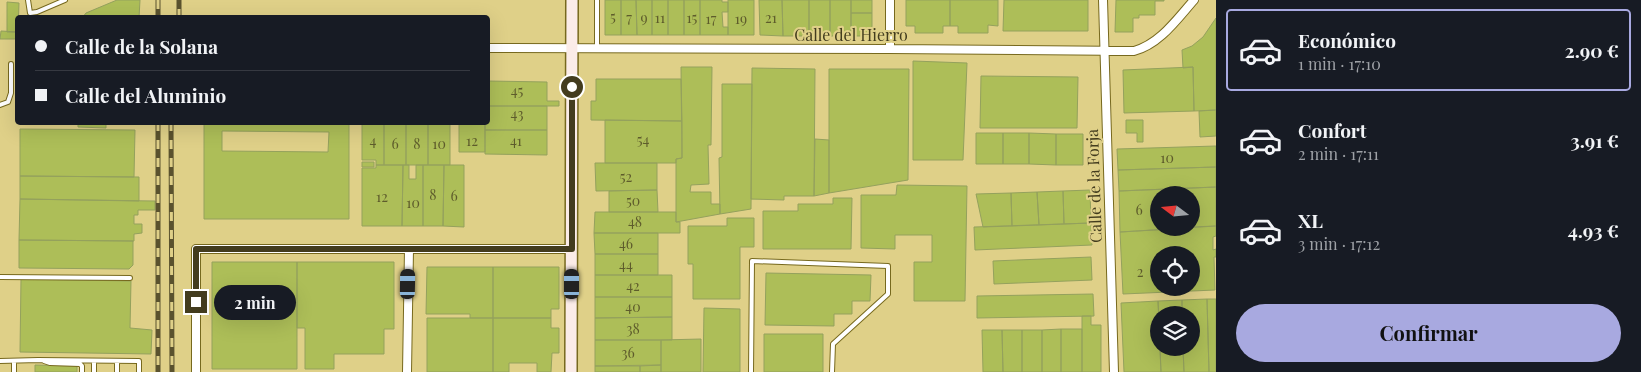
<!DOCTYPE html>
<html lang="es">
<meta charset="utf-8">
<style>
body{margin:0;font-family:"Playfair Display",serif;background:#242831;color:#f1f3f6;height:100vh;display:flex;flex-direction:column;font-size:19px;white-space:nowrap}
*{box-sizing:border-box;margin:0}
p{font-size:16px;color:#9ea1a6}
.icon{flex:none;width:28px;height:28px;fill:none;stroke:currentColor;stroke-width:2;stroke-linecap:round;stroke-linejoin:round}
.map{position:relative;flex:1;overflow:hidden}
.drawer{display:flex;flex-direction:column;background:#171b24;width:425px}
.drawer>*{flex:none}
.hud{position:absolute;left:15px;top:15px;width:475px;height:110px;border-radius:5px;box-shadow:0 5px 20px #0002;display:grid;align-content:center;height:110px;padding:0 20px;background:#171b24}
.needle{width:32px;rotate:286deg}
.tools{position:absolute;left:1150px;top:186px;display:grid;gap:10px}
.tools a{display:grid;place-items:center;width:50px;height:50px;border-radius:50%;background:#171b24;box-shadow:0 5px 20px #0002;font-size:25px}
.end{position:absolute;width:22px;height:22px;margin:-11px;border:6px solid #433c1e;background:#fff;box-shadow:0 0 0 2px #fff}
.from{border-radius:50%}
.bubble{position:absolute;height:35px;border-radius:18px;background:#171b24;box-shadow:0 5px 20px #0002;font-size:16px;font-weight:700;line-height:35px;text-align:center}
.car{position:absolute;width:15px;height:30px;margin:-15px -8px;border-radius:6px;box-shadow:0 0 4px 1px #0007;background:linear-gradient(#222 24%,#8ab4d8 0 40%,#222 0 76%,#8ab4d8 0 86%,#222 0)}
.hud b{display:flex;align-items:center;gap:18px;height:48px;font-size:19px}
.hud b+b{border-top:1px solid #363941}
.hud i{width:12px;height:12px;background:#f1f3f6}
ul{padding:9px 0 0;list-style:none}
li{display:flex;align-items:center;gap:15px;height:82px;margin:0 10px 8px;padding:0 10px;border:2px solid transparent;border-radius:5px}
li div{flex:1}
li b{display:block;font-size:19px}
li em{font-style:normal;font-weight:700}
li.current{border-color:#a8a9e0}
li>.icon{width:45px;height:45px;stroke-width:1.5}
.primary-button{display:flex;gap:10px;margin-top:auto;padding:10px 20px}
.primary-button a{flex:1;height:58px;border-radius:30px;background:#a8a9e0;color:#111;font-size:20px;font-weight:700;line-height:58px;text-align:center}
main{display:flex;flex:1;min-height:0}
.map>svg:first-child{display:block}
.building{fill:#adbe58;stroke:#94a15d;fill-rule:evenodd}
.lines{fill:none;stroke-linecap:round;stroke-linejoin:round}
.lane-casing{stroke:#77691e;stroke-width:6}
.street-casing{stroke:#77691e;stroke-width:10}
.secondary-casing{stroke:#77691e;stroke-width:14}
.lane{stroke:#fff;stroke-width:4}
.street{stroke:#fff;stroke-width:8}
.secondary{stroke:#fbece8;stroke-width:11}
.rail-casing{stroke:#5a522e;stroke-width:5}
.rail{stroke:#dfd088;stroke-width:3;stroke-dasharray:9;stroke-linecap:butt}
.route{stroke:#433c1e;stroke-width:6}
.labels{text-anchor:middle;stroke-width:4;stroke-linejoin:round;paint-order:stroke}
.number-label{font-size:14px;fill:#5e5c2c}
.street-label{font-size:16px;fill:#433c1e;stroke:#dfd088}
</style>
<main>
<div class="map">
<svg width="1216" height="372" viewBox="0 0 1216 372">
<rect width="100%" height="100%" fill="#dfd088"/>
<path class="building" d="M117,0H140L139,18H82L86,13Z
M605,0H621V35H605Z
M621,0H636L637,35H621Z
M636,0H652V35H637Z
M652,0H668V35H652Z
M668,0H684V35H668Z
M684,0H700V35H684Z
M700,0H722V2H728V12H722L723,27H728V35H700Z
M728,0H754V35H728Z
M759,0H782L783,36L760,35Z
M782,0H809V36H783Z
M809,0H830V36H809Z
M830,0H851V36H830Z
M851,0H872V13H851Z
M906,0H950V26H943V33H915V26H906Z
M950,0H998V26L988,25V33H958V26H950Z
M1004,0H1088V31H1003Z
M1116,0H1164V1H1155V15H1139V18H1133V32H1115Z
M7,2L19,3L18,32H7Z
M851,13H872V36H851Z
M1216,18V110L1194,111L1193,67L1183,68L1182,50L1192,46L1203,37Z
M1,31L18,32V39H0Z
M913,61L967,63L963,160H913Z
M681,67H712L711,145H708L709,184L691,185L690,192H711V204H720V214L676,222V159L682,158Z
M1193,67L1194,111L1124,113L1123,70Z
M752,68L815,69L814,196H784V200L751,199Z
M829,69H909L908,180L829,193Z
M981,76L1078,77L1077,128H980Z
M596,79H681L682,121L591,120V101H596Z
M488,81L547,82V101H559V106H488Z
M722,84H752L751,209L720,214L719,158L722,157Z
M488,106H547V130H485V122H488Z
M1216,110V136L1200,137L1199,111Z
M605,120L682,121V158L676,159V163H605Z
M1126,120H1143V142H1137V133H1126Z
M23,122H106V128L78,127V124H23Z
M204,122H349V219H204ZM222,131L329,132L328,152L222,151Z
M362,122H384V165H376V160H362Z
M384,122H406V165H384Z
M406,122H428V165H406Z
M428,122H450V165H428Z
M459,122H485V152H459Z
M20,129L135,130L134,177L20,176Z
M485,130H547V155L485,154Z
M976,133H1003V164H976Z
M1003,133H1029V164H1003Z
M1029,133L1056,134V165L1029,164Z
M1056,134H1083V165H1056Z
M815,139L829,140V193L814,196Z
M1216,146V167L1118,170L1117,149Z
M362,162H374V167H362Z
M595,163H657V190L596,191Z
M376,165H403L402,226H362V168H376Z
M403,165H409V179H416V165H423V226H402Z
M423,165H444L443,226H423Z
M444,165H464V227L443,226Z
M1216,167V187L1119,191L1118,170Z
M20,176L139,177V201L20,199Z
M897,185L967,186L965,301H914V262H932V235H895V249L861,248V195H896Z
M1216,187V226L1191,227V195H1159V228H1189L1120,232L1119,191Z
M657,190L658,212H609V191Z
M1090,190L1091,223L1064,224L1063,191Z
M1063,191L1064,224L1039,225L1037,192Z
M1037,192L1039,225L1012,226L1011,193Z
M1011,193L1012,226L983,227L976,194Z
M833,198H852L851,249H763V211H798V204H833Z
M20,199L155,201V210H138V215H134V224H142V233L134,234V241L19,240Z
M595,212H676V222H680V233H594Z
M727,218H754V247H740V299H693V264H688V226H727Z
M1091,223L1092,245L975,250L974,227Z
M1216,226V236L1213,237V250L1216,249V257H1214L1215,290L1123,294L1120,232ZM1159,255H1191V288H1159Z
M594,233H658V254H595Z
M19,240L133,241V265L129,269L19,268Z
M595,254H658V275H595Z
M1091,257L1092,280L994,284L993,261Z
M212,262H297V369H212Z
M297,262H394V329H384V354H334V369H305V328H297Z
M427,267H493V318H470V314H426Z
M493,267H559V309H551V318H493Z
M766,273L871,275L870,301H852V314H834V326L765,325Z
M595,275H672V297H595Z
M21,279L131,281L130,328L152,330L151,354L20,352Z
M1093,294L1094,316L977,318V296Z
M595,297H672V317L595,318Z
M1207,299H1216V372H1209Z
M1207,299L1209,372H1184L1183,348H1191V315H1182V300Z
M1182,300V315H1159V319L1158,301Z
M1158,301L1161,372H1124L1121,303Z
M704,308L740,309V372H703Z
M1082,316H1091V325H1101V372H1082Z
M672,317V340H595V318Z
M427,318H493V372H427Z
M493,318H551V328H559V353H552L551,372H537V363H509V372H493Z
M1061,329V372H1042V330Z
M1061,329H1082V372H1061Z
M982,330H1002L1003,372H983Z
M1002,330H1022V372H1003Z
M1022,330H1042V372H1022Z
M764,334H823V372H764Z
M701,339V372H661V340Z
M595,340H661V365L595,366Z
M1160,348H1183L1184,372H1161Z
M35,365L77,366V372H35Z
M661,365V372H640V366Z
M595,366H640V372H595Z"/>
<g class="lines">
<g class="lane-casing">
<path id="lane" d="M28,0L30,13L37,12L65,0
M597,49V0
M0,105L8,102L11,93V64
M0,277L130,278
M0,361L38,360L139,361V372
M44,361L50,363L80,364L82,366V372
M14,362V372
M94,372V361
M117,372V361
M751,372L752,261L888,266V294L833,344L832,372"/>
</g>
<g class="street-casing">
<path id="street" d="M1103,0L1114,372
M488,48L890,49L1134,51C1160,44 1177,19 1194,0
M890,49V0
M196,372V249H572
M407,372L409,249"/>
</g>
<g class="secondary-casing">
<path id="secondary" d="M571,372L572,0"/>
</g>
<use href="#lane" class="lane"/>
<use href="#street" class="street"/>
<use href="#secondary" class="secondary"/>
<g class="rail-casing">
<path id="rail" d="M158,0V18
M179,18V0
M158,122V372
M171,122L172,372"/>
</g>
<use href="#rail" class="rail"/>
</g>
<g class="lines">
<path class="route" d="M196,302V249H572V87"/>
</g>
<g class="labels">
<g class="number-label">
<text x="613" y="22">5</text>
<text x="629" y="23">7</text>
<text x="644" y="23">9</text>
<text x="660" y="23">11</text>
<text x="692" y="23">15</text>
<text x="771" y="23">21</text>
<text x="711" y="24">17</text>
<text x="741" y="24">19</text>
<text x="517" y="96">45</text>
<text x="517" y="119">43</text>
<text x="643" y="145">54</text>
<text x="373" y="146">4</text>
<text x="472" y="146">12</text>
<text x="516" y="146">41</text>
<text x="395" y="149">6</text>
<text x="417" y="149">8</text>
<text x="439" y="149">10</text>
<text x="1167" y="163">10</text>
<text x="626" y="182">52</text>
<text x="433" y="200">8</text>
<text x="454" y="201">6</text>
<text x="382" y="202">12</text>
<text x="633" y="206">50</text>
<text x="413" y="208">10</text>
<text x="1139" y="215">6</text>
<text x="635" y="227">48</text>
<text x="626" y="249">46</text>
<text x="626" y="270">44</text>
<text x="1140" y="277">2</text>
<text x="633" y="291">42</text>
<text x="633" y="312">40</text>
<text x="633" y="334">38</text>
<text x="628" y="358">36</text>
</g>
<g class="street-label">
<text x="851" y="41">Calle del Hierro</text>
<text transform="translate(1094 186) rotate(-92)" y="6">Calle de la Forja</text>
</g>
</g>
</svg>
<div class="tools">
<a><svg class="needle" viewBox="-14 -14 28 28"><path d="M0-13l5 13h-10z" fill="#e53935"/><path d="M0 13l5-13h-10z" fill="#9ea1a6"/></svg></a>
<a><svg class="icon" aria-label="locate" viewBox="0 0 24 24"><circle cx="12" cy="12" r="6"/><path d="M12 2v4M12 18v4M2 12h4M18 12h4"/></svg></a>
<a><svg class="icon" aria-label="layers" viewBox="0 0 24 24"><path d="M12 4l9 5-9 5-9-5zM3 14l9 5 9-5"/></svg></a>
</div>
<i class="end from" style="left:572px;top:87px"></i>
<i class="end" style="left:196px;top:302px"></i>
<div class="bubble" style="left:214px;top:285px;width:82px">2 min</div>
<i class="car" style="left:408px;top:284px;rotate:1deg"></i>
<i class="car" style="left:572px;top:284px;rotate:0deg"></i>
<div class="hud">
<b><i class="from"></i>Calle de la Solana</b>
<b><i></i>Calle del Aluminio</b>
</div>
</div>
<section class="drawer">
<ul>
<li class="current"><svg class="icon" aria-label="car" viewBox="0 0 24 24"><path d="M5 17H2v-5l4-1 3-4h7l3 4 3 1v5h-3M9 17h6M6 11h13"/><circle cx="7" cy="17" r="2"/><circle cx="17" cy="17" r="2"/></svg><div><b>Económico</b><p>1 min · 17:10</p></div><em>2.90 €</em></li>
<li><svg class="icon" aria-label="car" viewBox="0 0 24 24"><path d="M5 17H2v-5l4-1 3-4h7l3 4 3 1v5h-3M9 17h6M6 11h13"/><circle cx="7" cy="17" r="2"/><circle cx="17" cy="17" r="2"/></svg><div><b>Confort</b><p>2 min · 17:11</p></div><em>3.91 €</em></li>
<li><svg class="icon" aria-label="car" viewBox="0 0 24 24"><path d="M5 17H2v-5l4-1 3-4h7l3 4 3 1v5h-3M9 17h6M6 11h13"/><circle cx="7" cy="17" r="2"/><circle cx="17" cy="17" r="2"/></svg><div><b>XL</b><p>3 min · 17:12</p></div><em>4.93 €</em></li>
</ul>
<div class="primary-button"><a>Confirmar</a></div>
</section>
</main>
